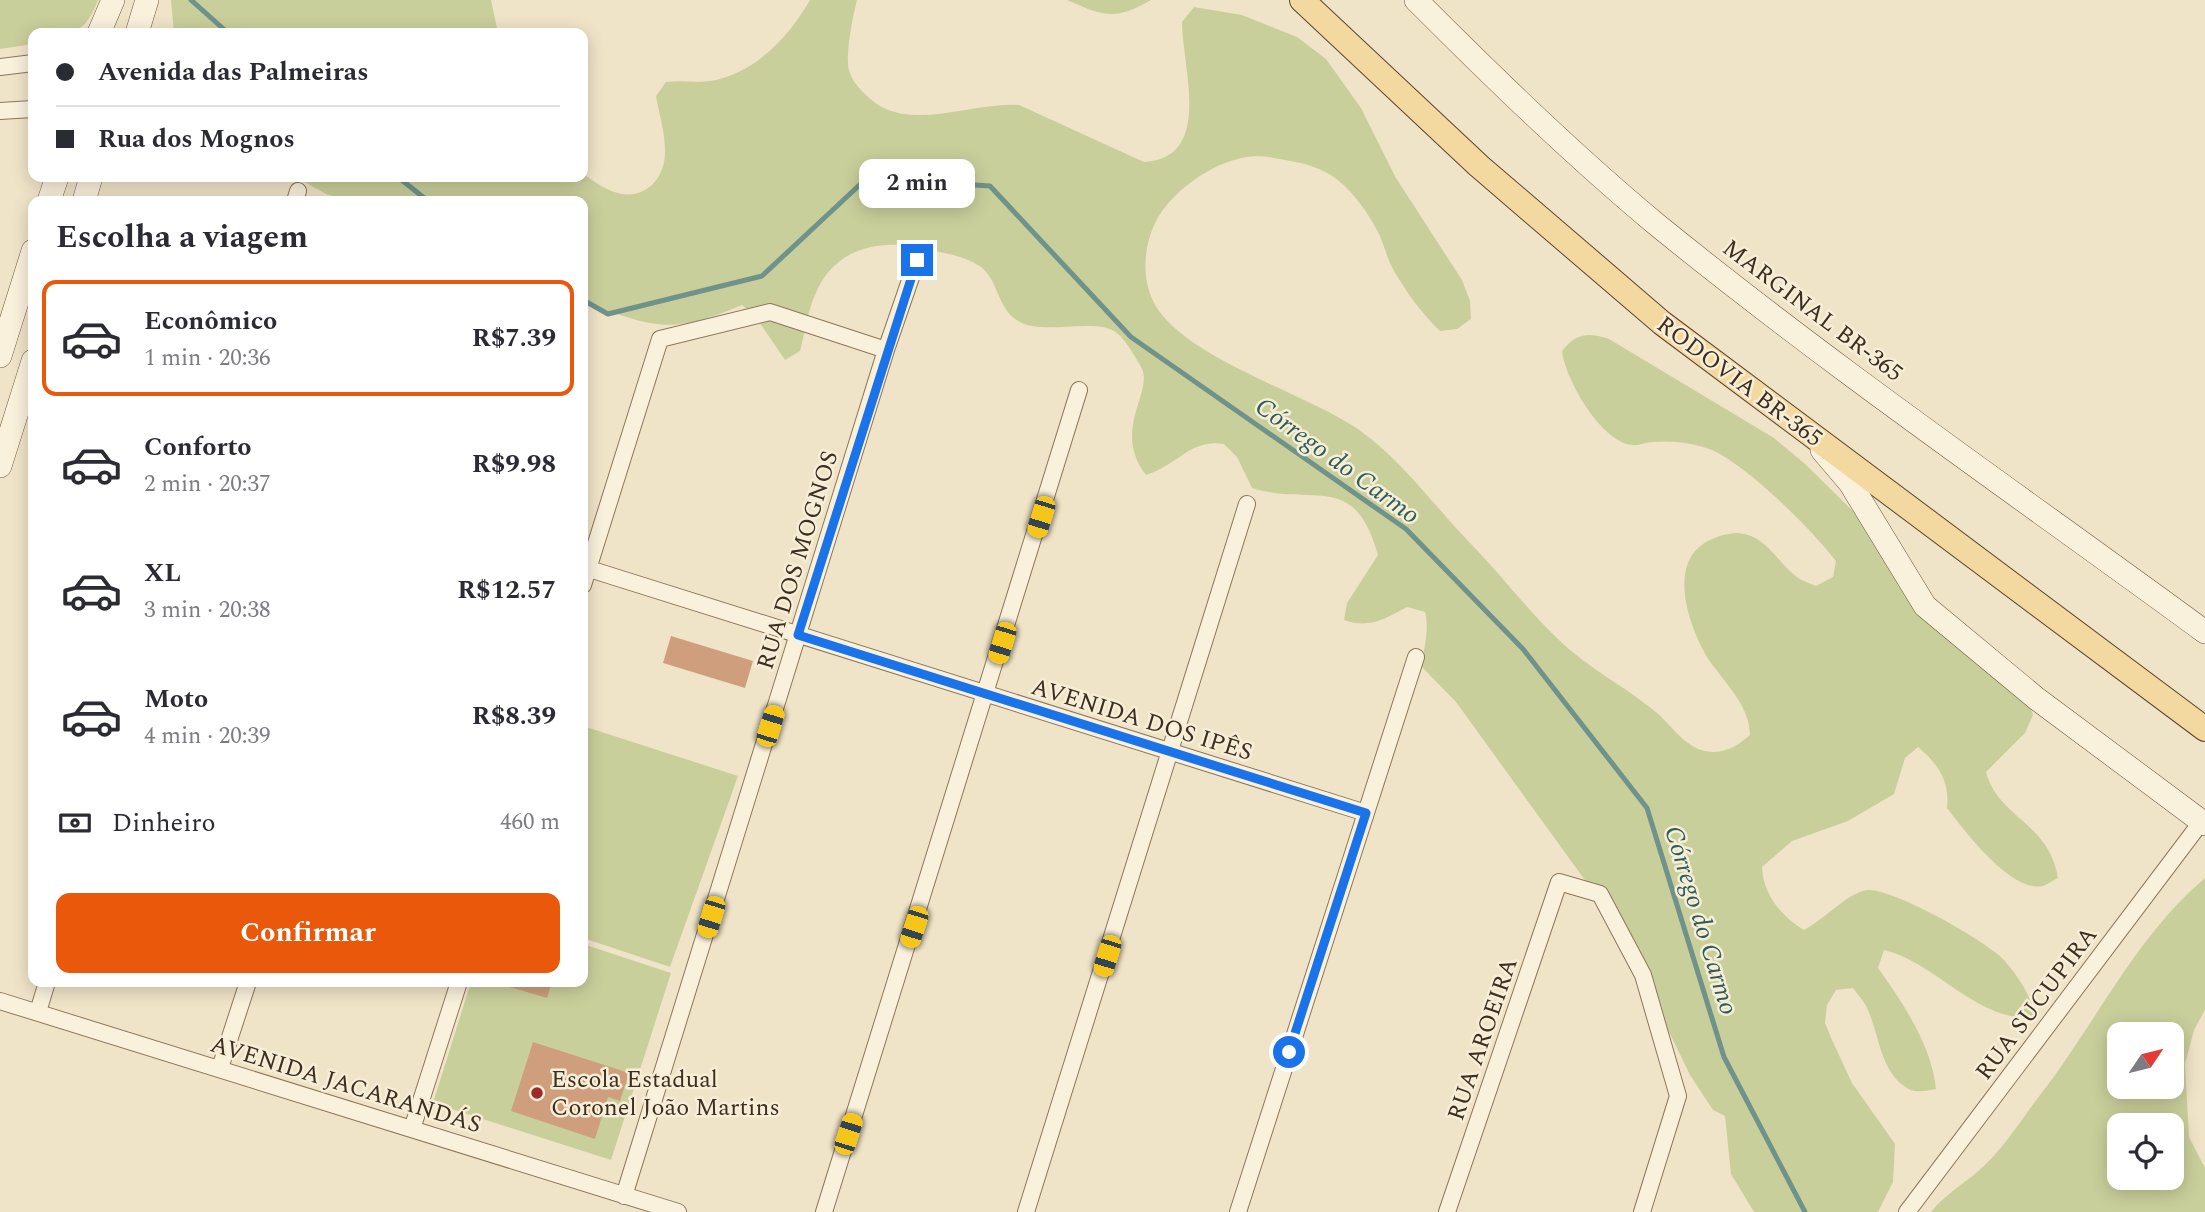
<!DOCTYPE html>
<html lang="pt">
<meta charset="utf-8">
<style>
body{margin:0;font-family:Spectral,serif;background:#f7f7f7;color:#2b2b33;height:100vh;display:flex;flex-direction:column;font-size:26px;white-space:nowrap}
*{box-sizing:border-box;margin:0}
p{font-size:23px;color:#7c7c81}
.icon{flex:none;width:38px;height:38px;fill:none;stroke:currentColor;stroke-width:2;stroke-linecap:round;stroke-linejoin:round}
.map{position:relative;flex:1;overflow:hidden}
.panel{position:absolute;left:28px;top:196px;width:560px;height:791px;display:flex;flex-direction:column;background:#fff;border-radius:14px;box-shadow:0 4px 18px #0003}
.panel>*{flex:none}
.hud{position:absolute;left:28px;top:28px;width:560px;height:154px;border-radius:14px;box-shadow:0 4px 18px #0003;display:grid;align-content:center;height:154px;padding:0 28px;background:#fff}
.needle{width:46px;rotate:55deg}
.tools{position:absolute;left:2107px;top:1022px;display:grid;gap:14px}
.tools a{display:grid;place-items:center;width:77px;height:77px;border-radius:14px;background:#fff;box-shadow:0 4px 18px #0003;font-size:35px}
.end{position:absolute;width:32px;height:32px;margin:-16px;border:9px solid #1a73e8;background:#fff;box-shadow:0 0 0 4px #fff}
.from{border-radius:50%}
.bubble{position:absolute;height:49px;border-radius:14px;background:#fff;box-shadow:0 4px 18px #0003;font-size:23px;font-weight:700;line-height:49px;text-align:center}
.car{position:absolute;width:21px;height:42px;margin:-21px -10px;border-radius:9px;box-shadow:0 0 5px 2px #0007;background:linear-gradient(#f5c518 24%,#345 0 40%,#f5c518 0 76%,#345 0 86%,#f5c518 0)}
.hud b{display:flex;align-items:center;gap:24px;height:66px;font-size:26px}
.hud b+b{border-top:2px solid #e1e1e2}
.hud i{width:18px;height:18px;background:#2b2b33}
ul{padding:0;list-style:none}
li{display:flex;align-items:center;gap:21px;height:116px;margin:0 14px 10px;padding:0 14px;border:4px solid transparent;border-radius:14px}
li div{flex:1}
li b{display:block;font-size:26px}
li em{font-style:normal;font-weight:700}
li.on{border-color:#ea580c}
li>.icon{width:63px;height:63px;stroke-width:1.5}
h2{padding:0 28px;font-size:32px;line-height:84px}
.pay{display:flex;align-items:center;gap:18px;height:77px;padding:0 28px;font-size:26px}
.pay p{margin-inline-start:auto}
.primary-button{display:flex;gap:14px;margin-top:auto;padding:14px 28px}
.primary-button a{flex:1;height:80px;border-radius:14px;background:#ea580c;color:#fff;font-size:28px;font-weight:700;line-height:80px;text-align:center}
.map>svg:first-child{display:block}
.green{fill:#c9cf9b;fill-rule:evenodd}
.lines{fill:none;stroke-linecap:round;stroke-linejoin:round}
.stream{stroke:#6f938a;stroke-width:5}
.building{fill:#cf9f7d}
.street-casing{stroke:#8d765c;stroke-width:18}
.secondary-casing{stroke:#6f573f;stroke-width:24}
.primary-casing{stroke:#5b4430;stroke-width:26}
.street{stroke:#faf1dc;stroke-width:16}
.secondary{stroke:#faf1dc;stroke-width:23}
.primary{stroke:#f3d9a0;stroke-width:24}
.route{stroke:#1a73e8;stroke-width:9}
.poi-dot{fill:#9e2a2b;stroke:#f7eed8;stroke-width:2.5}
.labels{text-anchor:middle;stroke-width:5;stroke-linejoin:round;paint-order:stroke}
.street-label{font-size:24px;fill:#3d2e20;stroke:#f7eed8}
.poi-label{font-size:24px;fill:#3d2e20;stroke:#f7eed8;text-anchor:start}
.water-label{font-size:26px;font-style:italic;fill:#2f5d5a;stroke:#f7eed8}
</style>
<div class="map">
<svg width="2205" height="1212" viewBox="0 0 2205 1212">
<rect width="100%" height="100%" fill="#f0e4c8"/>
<path class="green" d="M0,0H98C83,39 70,33 33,33V44L0,49Z
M171,0H491L498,33H174Z
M810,0H857C853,15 845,56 849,70C851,79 858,87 864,93C904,137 969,101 1019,105L1144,162C1214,158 1182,67 1182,22L1194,7L1242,15L1297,37L1326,59L1361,108L1396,178L1462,280L1470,301L1471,319L1457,329L1440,331C1422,314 1407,293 1394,271C1388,261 1385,248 1380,236C1370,215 1350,186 1329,174C1311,163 1290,161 1269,157C1232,151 1189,178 1166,206C1145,231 1139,272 1153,301C1181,357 1303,392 1358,429C1401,459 1435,507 1472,545C1505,579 1534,619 1570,650C1597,673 1630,690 1657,713C1671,725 1685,747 1705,751C1724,755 1737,746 1750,735C1749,703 1724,683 1707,657C1691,630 1672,578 1695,551C1705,540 1723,533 1738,533C1766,535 1777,562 1797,577C1802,581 1810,583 1816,586L1833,577L1836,561C1810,528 1749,467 1712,450C1696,443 1670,440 1653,442C1646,442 1639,446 1632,445C1601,442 1565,379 1562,351C1576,333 1588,332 1609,339L1774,438L1804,463L1858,516L1918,598L2027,697L2033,715L2025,733L1986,772C1998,818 2049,822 2058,878C2054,880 2048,884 2043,886C2011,893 1964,830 1947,808C1950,781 1938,764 1918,747L1905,758L1894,794L1848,821L1792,841L1762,867C1763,894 1781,916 1804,930C1822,921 1849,892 1867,890C1891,887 1989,942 2005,961C2020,979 2031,996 2036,1018C1975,1022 1938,963 1884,950L1878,968C1903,1003 1932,1046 1936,1089C1925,1091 1914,1094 1904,1086C1879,1068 1879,1031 1866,1006C1863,1000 1857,994 1853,988L1836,990L1827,1005L1825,1023L1832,1040L1852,1083L1895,1144L1893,1182L1878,1212H1754L1731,1174L1725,1116L1713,1110L1690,1075L1616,923L1456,702L1422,667C1423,648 1430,631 1425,612L1407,607C1385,619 1369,629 1344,620L1347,603L1378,555C1354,470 1314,507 1252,488L1237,457L1224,444C1189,439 1179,465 1146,475C1110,428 1157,390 1140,365C1134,355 1127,342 1118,334C1099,316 1045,336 1020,322C997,310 999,281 981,267C965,256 944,253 926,249C881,238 834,247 815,295C807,313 805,333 800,351L785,360L755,316L742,305C669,336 654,327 583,302V201H349L326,194L296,177L583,174C594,181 608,192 622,194C649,198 666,175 665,150C665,132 659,114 656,96L666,82C681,80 696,83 710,81C754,74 789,37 810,0Z
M1067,0H1151C1115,21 1103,16 1067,0Z
M583,726L738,776L670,967L583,938Z
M2205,878V1010L2194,1030L2185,1064L2189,1137L2205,1168V1212H1931C1945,1194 1967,1182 1984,1166C2004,1147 2020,1122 2037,1099C2094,1027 2134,938 2205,878ZM2119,1034H2172V1087H2119ZM2119,1125H2172V1178H2119Z
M583,944L671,973L611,1160L433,1103L471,982H583Z"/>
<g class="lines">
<path class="stream" d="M191,0L228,33
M398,177L428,201
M583,300L608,314L762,276L867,178L990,186L1131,337L1406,529L1523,649L1647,808L1724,1057L1805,1212"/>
</g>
<path class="building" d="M671,636L753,661L745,688L663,663Z
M503,982H552L547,998L503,985Z
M533,1042L629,1073L620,1101L608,1097L595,1139L511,1111Z"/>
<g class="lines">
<g class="street-casing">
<path id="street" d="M0,67L33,63
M0,111L33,109
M295,201L298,191
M583,567L1366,813
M583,585L660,339L770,312L886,350
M0,1001L678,1212
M38,1012L47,982
M220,1068L248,982
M412,1129L459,982
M624,1196L886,350L917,260
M824,1212L1079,390
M1026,1212L1247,504
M1238,1212L1416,657
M1447,1212L1559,882L1600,894L1643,975L1678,1096L1642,1212
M1907,1212L2202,821"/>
</g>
<g class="secondary-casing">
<path id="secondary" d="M1416,0C1493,77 1572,154 1656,224C1833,368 2021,497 2205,632
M99,33L113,0
M137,33L147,0
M49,201L57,177
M84,201L91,177
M0,356L33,251
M1822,450L1850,483L1925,606L2037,699L2205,824
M0,466L33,361"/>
</g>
<g class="primary-casing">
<path id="primary" d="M1302,0L1479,166L1662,323L2205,729"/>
</g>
<use href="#street" class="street"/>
<use href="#secondary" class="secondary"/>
<use href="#primary" class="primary"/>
</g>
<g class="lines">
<path class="route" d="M917,260L798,635L1366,813L1289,1052"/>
</g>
<circle class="poi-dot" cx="537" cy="1093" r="7"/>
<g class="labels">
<g class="street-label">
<text transform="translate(1813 310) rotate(37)" y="8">MARGINAL BR-365</text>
<text transform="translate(1740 381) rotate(37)" y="8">RODOVIA BR-365</text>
<text transform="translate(797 560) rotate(-73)" y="8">RUA DOS MOGNOS</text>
<text transform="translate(1142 719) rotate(17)" y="8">AVENIDA DOS IPÊS</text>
<text transform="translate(2036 1003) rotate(-53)" y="8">RUA SUCUPIRA</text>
<text transform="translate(1482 1039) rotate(-71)" y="8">RUA AROEIRA</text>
<text transform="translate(346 1084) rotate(17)" y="8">AVENIDA JACARANDÁS</text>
</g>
<g class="poi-label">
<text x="551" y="1087">Escola Estadual<tspan x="551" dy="28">Coronel João Martins</tspan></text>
</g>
<g class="water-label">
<text transform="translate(1338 460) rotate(36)" y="9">Córrego do Carmo</text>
<text transform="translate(1702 920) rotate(73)" y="9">Córrego do Carmo</text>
</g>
</g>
</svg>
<div class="tools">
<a><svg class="needle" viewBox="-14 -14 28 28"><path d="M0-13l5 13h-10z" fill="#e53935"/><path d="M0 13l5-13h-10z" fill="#7c7c81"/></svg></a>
<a><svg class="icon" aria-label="locate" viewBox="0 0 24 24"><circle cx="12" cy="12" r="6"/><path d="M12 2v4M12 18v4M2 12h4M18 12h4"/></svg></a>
</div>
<i class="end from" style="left:1289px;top:1052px"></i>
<i class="end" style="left:917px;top:260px"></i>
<div class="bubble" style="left:859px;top:159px;width:116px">2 min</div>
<i class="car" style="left:1041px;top:517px;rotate:197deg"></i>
<i class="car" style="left:1002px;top:643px;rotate:197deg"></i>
<i class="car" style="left:770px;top:726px;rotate:17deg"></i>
<i class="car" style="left:711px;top:917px;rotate:197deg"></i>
<i class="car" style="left:914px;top:927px;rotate:198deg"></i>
<i class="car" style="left:1107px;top:956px;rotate:197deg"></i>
<i class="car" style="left:848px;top:1134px;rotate:18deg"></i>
<div class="hud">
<b><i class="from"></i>Avenida das Palmeiras</b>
<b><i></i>Rua dos Mognos</b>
</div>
<section class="panel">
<h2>Escolha a viagem</h2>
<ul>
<li class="on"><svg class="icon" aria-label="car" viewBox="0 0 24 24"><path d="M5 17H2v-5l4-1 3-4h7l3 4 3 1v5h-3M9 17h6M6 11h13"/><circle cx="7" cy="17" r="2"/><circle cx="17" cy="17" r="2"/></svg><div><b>Econômico</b><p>1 min · 20:36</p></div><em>R$7.39</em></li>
<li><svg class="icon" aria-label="car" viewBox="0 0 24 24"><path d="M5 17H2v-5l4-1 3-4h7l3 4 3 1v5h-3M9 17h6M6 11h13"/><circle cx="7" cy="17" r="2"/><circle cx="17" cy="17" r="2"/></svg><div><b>Conforto</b><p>2 min · 20:37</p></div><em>R$9.98</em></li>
<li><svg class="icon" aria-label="car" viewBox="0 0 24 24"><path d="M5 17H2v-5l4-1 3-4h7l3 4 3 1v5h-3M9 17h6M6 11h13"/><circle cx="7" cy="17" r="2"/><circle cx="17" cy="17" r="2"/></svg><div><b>XL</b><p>3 min · 20:38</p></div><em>R$12.57</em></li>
<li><svg class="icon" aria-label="car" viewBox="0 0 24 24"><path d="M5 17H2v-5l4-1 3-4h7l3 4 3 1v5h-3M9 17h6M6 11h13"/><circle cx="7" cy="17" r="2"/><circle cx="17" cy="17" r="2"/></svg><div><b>Moto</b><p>4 min · 20:39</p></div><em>R$8.39</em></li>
</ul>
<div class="pay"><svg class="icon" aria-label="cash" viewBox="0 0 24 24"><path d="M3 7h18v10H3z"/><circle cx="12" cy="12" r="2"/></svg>Dinheiro<p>460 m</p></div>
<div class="primary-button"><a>Confirmar</a></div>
</section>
</div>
